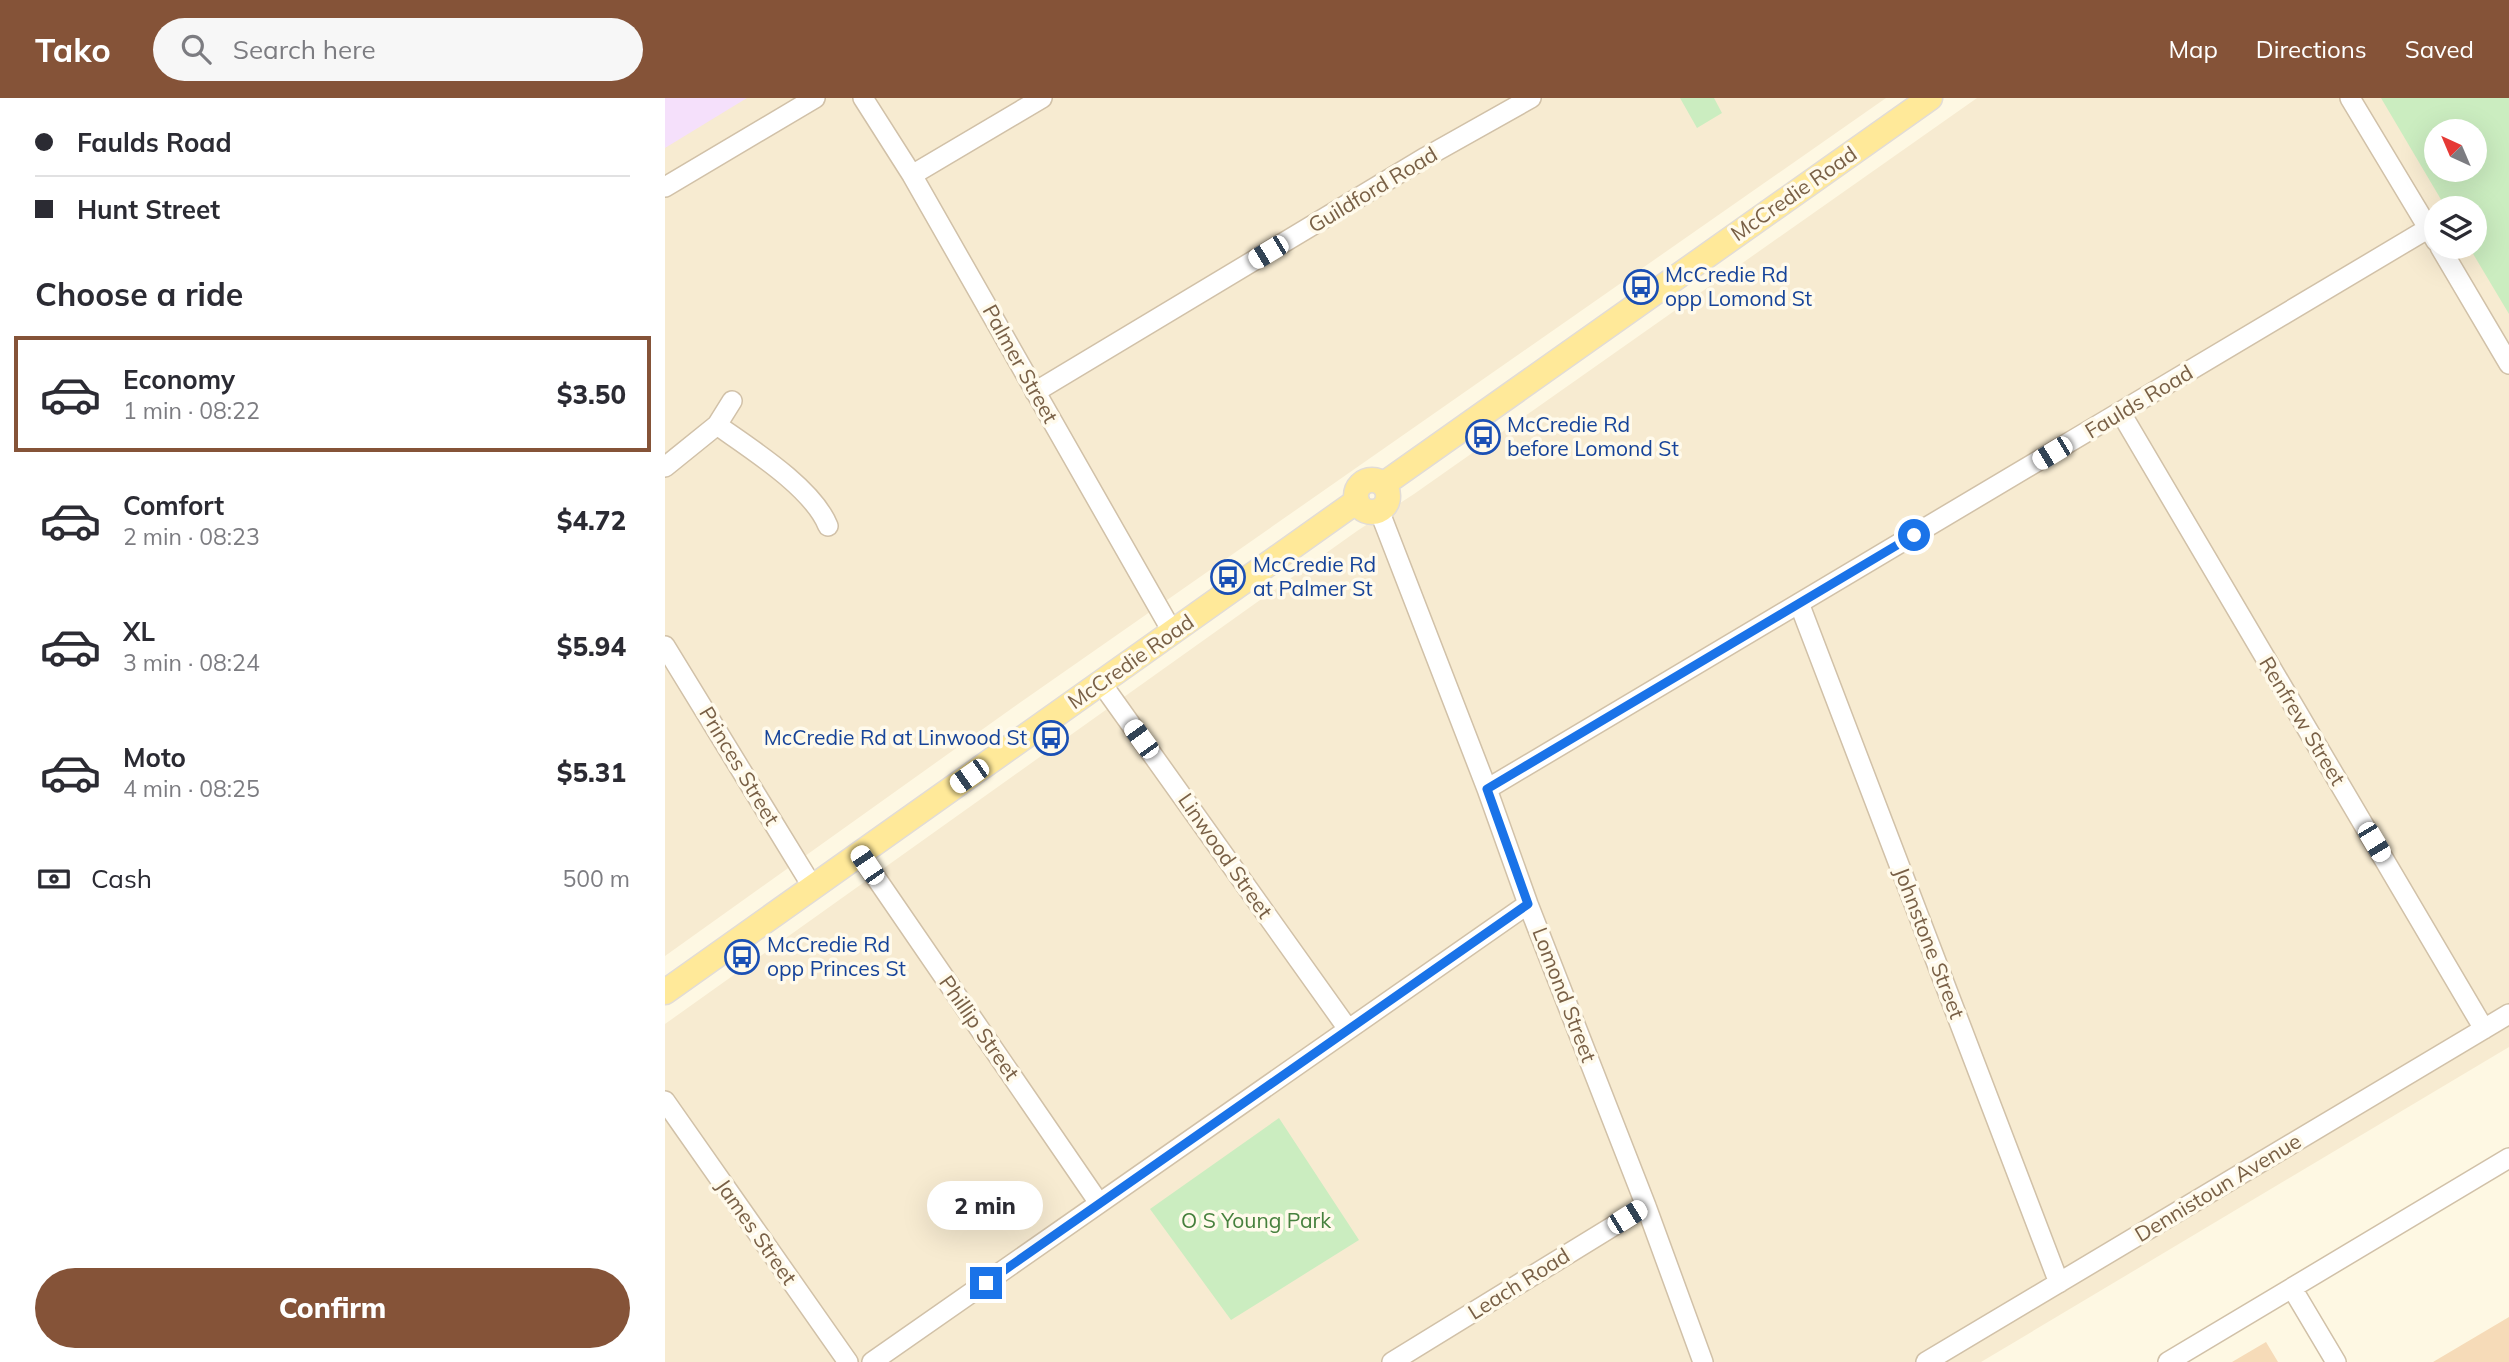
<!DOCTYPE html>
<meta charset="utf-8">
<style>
body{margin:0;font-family:Mulish,sans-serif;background:#f7f7f7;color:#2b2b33;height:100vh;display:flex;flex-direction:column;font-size:26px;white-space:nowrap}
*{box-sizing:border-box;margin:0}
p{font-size:23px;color:#7c7c81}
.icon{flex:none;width:38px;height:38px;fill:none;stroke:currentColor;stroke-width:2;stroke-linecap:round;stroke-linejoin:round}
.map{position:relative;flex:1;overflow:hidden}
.drawer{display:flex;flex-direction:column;background:#fff;width:665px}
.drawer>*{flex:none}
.hud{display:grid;align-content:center;height:154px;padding:0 35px;background:#fff}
.needle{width:46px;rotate:316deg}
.controls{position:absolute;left:1759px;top:21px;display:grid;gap:14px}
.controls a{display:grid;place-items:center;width:63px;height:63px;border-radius:50%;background:#fff;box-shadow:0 7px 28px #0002;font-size:35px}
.end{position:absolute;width:32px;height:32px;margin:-16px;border:9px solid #1a73e8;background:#fff;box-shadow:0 0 0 4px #fff}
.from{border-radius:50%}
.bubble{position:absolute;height:49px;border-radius:24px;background:#fff;box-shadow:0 7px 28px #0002;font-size:23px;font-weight:800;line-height:49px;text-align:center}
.car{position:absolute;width:21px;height:42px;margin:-21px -10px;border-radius:9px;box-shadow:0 0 5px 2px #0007;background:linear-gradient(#fff 24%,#345 0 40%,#fff 0 76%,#345 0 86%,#fff 0)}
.hud b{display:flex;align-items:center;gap:24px;height:66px;font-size:26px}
.hud b+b{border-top:2px solid #e1e1e2}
.hud i{width:18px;height:18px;background:#2b2b33}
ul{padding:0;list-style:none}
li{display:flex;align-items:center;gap:21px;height:116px;margin:0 14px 10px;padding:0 21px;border:4px solid transparent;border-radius:0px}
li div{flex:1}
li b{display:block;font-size:26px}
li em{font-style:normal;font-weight:800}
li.current{border-color:#855338}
li>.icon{width:63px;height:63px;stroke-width:1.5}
h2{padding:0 35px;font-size:32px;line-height:84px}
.pay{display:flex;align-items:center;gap:18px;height:77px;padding:0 35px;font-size:26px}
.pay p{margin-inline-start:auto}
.button{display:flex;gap:14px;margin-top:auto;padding:14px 35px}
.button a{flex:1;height:80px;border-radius:42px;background:#855338;color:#fff;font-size:28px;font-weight:800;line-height:80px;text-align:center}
header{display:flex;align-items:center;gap:42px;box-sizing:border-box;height:98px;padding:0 35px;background:#855338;color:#fff}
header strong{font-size:33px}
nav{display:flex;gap:38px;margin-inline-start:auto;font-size:24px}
.search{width:490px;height:63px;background:#f7f7f7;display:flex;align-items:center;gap:18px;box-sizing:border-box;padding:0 24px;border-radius:38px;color:#7c7c81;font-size:26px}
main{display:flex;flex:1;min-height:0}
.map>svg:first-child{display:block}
.residential{fill:#f7ebd1;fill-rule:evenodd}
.education{fill:#f5e0fb}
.green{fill:#cbedc0;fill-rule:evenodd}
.building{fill:#f6dbb8}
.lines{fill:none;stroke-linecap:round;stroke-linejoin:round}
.minor-casing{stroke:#d1c1a8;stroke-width:22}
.major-casing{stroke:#e2dcd6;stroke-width:27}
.minor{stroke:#fff;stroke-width:19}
.major{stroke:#ffe999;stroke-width:24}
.route{stroke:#1a73e8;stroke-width:9}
.labels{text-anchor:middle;stroke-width:7;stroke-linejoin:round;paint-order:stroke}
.street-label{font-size:21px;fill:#796046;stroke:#fffaeb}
.transit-label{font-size:21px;fill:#164399;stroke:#fffaeb;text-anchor:start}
.park-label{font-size:21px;fill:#46803d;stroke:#fffaeb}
</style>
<header>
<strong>Tako</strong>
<div class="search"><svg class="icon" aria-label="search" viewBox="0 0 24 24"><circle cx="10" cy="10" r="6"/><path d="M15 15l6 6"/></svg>Search here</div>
<nav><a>Map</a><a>Directions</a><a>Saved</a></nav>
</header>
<main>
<section class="drawer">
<div class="hud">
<b><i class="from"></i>Faulds Road</b>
<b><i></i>Hunt Street</b>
</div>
<h2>Choose a ride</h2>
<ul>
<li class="current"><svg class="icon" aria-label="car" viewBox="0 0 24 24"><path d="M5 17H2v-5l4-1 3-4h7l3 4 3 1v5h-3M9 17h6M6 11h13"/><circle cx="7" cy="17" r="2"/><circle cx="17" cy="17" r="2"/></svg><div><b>Economy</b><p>1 min · 08:22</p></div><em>$3.50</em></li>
<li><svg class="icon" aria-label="car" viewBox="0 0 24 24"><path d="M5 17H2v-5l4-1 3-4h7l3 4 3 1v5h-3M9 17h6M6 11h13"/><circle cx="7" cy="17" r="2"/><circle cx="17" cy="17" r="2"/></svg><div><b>Comfort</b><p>2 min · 08:23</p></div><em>$4.72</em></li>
<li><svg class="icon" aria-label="car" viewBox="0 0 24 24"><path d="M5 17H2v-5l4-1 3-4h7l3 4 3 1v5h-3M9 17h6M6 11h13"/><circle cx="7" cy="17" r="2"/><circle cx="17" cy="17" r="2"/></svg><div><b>XL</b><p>3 min · 08:24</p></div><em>$5.94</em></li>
<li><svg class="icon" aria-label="car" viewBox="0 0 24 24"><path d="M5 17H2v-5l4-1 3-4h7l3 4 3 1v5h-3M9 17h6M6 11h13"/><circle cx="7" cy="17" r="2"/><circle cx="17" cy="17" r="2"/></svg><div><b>Moto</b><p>4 min · 08:25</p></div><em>$5.31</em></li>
</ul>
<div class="pay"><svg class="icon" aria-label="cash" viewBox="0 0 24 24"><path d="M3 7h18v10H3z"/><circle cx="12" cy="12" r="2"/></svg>Cash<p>500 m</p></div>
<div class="button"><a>Confirm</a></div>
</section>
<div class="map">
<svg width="1844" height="1264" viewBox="0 0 1844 1264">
<rect width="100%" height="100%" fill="#fef8e3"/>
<path class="residential" d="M0,0H1221L353,606L0,858Z
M1312,0H1844V949L1316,1264H0V926L692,433L749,396ZM1771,33H1810V72H1771ZM1771,110H1810V149H1771Z"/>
<path class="education" d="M0,0H82L0,50Z"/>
<path class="green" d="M1015,0H1049L1057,15L1032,30Z
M1716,0H1844V216L1804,149H1810V110H1781ZM1771,33H1810V72H1771Z
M614,1020L694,1142L566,1222L485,1111Z"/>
<path class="building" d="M1844,1219V1264H1768Z
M1601,1244L1613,1264H1567Z"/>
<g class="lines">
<g class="minor-casing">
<path id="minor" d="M198,0L247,77L508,535
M1685,0L1771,143
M247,77L377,0
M0,89L150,0
M1775,149L1844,266
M370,294L761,59L866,0
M1456,315L1819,931
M52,327C86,351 148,390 163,428
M0,369L52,327L67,303
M714,412L822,691L863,806L981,1108L1038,1264
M1134,505L1394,1185
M0,548L147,788
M437,586L683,931
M822,691L1764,130
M194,755L434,1105
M0,1003L183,1264
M1627,1190L1671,1264
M207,1264L863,806
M727,1264L981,1108
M1261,1264L1844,916
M1503,1264L1844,1060"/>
</g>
<g class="major-casing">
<path id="major" d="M691 398a16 16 0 1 1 32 0a16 16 0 1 1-32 0Z
M719,386L1265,0
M0,894L692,403"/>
</g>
<use href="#minor" class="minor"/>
<use href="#major" class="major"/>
</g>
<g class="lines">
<path class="route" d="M321,1185L863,806L822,691L1249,437"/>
</g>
<defs>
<g id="bus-ring" transform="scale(1.75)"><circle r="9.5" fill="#fffaeb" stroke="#1a4fb4" stroke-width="1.5"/><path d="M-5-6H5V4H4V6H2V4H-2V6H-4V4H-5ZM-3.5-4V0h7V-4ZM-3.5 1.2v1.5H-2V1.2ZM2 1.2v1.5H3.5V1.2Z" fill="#1a4fb4"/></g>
</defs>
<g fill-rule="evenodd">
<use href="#bus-ring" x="976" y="189"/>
<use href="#bus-ring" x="818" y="339"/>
<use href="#bus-ring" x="563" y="479"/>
<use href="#bus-ring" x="386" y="640"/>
<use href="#bus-ring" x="77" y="859"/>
</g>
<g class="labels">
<g class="street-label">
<text transform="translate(708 92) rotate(-31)" y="7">Guildford Road</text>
<text transform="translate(1129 96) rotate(-35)" y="7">McCredie Road</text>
<text transform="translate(355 266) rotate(61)" y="7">Palmer Street</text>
<text transform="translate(1474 304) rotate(-31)" y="7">Faulds Road</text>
<text transform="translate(466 564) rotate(-35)" y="7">McCredie Road</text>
<text transform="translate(1637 623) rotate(59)" y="7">Renfrew Street</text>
<text transform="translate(74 668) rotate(59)" y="7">Princes Street</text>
<text transform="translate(560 758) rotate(55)" y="7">Linwood Street</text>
<text transform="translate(1264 845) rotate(69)" y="7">Johnstone Street</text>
<text transform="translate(899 897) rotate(69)" y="7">Lomond Street</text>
<text transform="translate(314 930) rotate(55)" y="7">Phillip Street</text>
<text transform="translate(1553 1090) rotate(-31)" y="7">Dennistoun Avenue</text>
<text transform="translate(91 1134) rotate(55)" y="7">James Street</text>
<text transform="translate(854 1186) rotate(-32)" y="7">Leach Road</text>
</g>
<g class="transit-label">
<text x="1000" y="184">McCredie Rd<tspan x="1000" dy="24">opp Lomond St</tspan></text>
<text x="842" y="334">McCredie Rd<tspan x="842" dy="24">before Lomond St</tspan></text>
<text x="588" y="474">McCredie Rd<tspan x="588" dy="24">at Palmer St</tspan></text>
<text x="362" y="647" text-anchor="end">McCredie Rd at Linwood St</text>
<text x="102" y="854">McCredie Rd<tspan x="102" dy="24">opp Princes St</tspan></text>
</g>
<g class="park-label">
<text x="591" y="1130">O S Young Park</text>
</g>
</g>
</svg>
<div class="controls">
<a><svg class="needle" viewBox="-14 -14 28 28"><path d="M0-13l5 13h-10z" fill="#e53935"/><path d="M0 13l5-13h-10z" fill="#7c7c81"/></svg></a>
<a><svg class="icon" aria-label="layers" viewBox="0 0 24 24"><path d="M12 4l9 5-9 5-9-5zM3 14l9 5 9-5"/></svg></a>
</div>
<i class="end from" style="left:1249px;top:437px"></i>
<i class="end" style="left:321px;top:1185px"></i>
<div class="bubble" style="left:262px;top:1083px;width:116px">2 min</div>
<i class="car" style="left:603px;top:154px;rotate:239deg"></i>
<i class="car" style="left:1387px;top:355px;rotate:239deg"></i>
<i class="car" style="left:476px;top:641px;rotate:324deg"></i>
<i class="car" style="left:304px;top:678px;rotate:235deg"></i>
<i class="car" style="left:1709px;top:744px;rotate:149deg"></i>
<i class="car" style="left:202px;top:767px;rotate:326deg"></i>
<i class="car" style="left:962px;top:1119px;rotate:58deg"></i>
</div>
</main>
